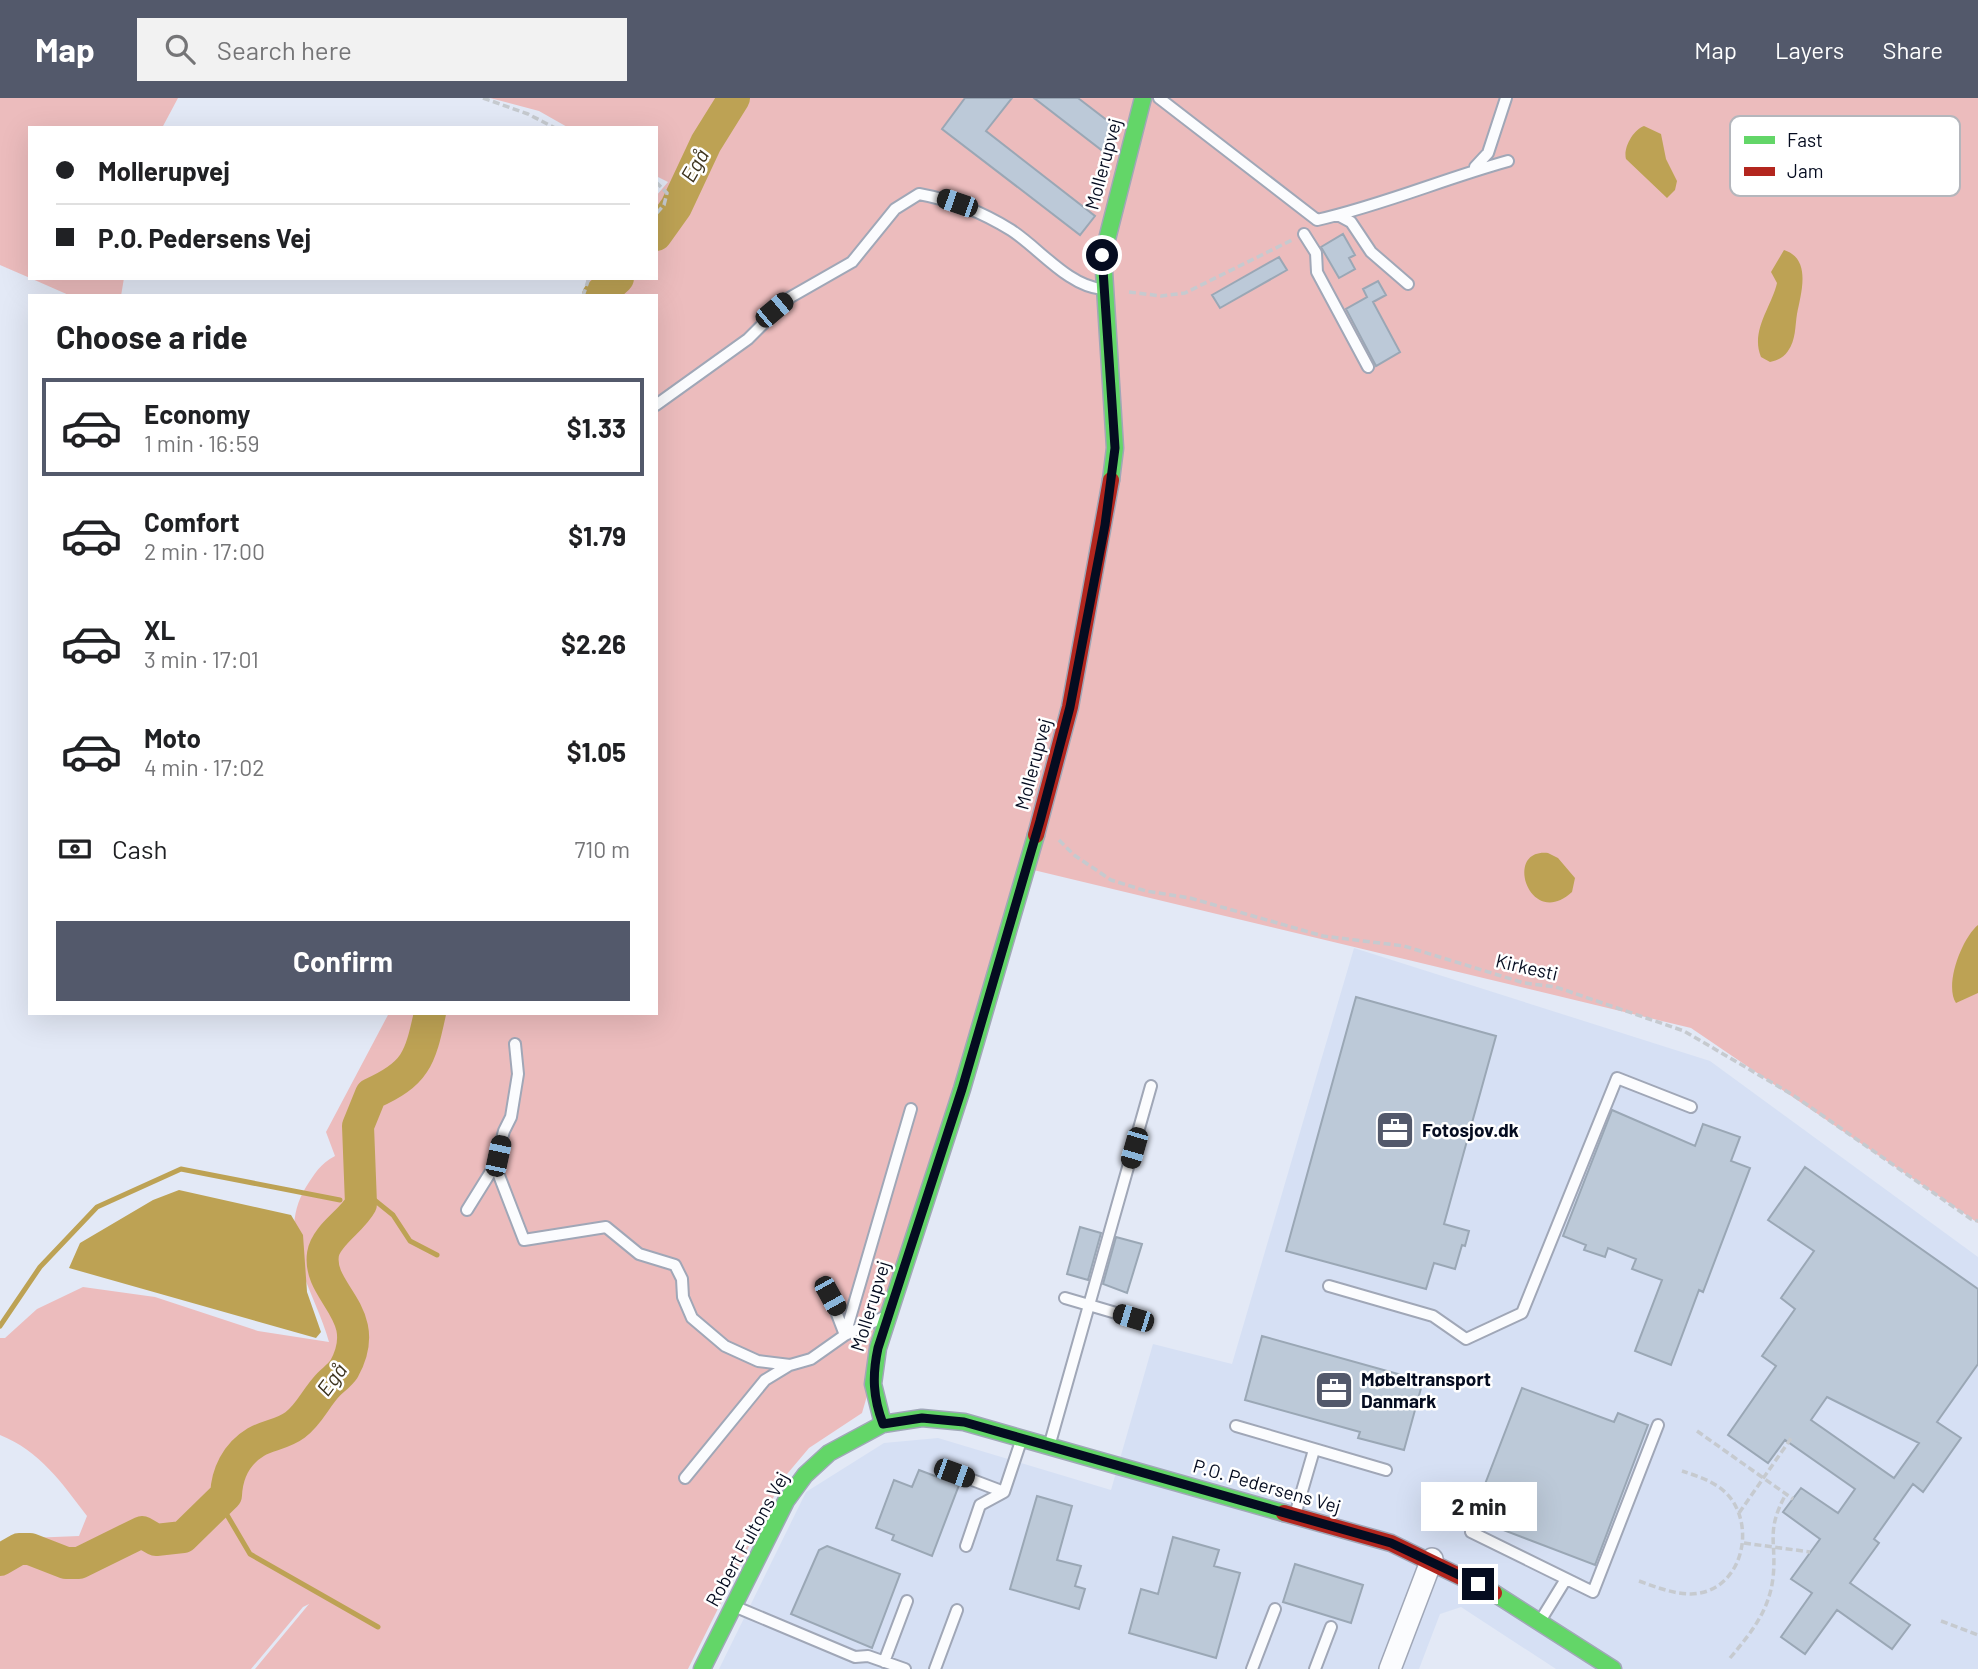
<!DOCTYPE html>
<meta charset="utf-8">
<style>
body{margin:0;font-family:Barlow,sans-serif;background:#f2f2f2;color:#202124;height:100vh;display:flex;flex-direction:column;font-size:26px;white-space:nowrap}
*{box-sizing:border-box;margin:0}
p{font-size:23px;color:#757577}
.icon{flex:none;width:38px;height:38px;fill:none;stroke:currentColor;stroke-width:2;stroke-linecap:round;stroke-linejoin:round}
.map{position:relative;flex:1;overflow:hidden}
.side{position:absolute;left:28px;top:196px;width:630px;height:721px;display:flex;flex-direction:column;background:#fff;border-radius:0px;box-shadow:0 7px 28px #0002}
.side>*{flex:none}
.top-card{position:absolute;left:28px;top:28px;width:630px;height:154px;border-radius:0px;box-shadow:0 7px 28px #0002;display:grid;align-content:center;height:154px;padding:0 28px;background:#fff}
.end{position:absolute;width:32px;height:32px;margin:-16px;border:9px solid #050c20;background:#fff;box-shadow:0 0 0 4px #fff}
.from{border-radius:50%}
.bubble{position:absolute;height:49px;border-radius:0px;background:#fff;box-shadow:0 7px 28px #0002;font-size:23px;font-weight:700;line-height:49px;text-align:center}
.car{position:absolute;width:21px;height:42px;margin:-21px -10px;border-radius:9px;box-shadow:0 0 5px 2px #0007;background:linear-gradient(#222 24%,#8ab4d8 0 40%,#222 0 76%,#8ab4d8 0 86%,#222 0)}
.top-card b{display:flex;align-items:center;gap:24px;height:66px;font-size:26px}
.top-card b+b{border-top:2px solid #e0e0e0}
.top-card i{width:18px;height:18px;background:#202124}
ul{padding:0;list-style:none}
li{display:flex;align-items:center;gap:21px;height:98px;margin:0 14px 10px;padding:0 14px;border:4px solid transparent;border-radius:0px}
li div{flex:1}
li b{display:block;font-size:26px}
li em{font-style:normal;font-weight:700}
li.on{border-color:#53596b}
li>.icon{width:63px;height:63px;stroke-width:1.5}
h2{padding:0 28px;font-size:32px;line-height:84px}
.pay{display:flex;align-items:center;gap:18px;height:77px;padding:0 28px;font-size:26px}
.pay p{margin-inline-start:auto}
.action{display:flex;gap:14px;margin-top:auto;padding:14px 28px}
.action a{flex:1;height:80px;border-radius:0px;background:#53596b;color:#fff;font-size:28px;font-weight:700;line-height:80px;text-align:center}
header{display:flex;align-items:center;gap:42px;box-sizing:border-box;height:98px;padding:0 35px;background:#53596b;color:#fff}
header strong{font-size:33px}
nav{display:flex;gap:38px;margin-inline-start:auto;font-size:24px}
.search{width:490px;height:63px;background:#f2f2f2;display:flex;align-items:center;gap:18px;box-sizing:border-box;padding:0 24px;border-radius:0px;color:#757577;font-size:26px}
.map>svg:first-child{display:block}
.built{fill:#d6e0f4}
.green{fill:#ecbcbd}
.water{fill:#bda254}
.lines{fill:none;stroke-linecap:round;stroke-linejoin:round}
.stream{stroke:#bda254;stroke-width:5}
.river{stroke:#bda254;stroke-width:32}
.building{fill:#bcc9d8;stroke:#9aa7b5;stroke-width:2;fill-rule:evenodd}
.lane-casing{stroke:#a0a7b7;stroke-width:14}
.street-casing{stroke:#a0a7b7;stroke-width:24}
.fast-casing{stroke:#a0a7b7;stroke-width:19}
.jam-casing{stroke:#a0a7b7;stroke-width:19}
.path{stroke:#c6cacf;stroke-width:3.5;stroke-dasharray:7 3.5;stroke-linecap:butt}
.lane{stroke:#fbfcfe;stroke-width:10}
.street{stroke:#fbfcfe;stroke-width:21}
.fast{stroke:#63d668;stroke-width:16}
.jam{stroke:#b3261e;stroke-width:16}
.route{stroke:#050c20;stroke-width:9}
.labels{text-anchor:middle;stroke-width:5;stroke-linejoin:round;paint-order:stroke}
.street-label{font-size:19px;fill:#050c20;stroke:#fff}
.poi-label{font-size:19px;font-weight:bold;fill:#050c20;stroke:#fff;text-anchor:start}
.water-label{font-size:21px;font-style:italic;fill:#3e341e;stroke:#fff}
.key{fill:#fff;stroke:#b4b6bc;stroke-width:2}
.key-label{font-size:19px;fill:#050c20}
</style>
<header>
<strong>Map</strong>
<div class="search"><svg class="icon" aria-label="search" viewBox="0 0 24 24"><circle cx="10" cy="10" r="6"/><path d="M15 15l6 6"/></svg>Search here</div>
<nav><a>Map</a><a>Layers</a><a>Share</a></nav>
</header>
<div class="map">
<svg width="1978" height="1571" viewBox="0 0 1978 1571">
<rect width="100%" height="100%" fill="#e3e9f6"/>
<path class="built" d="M1354,850L1710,963L1978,1159V1571H1556L1461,1509L1440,1516L1419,1571H719L806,1394L884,1345L938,1340L1111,1392L1153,1246L1232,1266Z"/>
<path class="green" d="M0,0H178L162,30H30V180L0,167Z
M490,0H728L675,76L722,22L734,0H1978V1125L1691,930L1021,769L862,1315L809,1350L782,1382L688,1571H255L309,1506L303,1509L251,1571H0V1452L30,1440L79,1438L87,1418C62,1385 40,1353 0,1337V1240H5L37,1211L83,1189L155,1199L258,1233L329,1244C315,1193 274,1141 306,1089C315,1075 320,1066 335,1058L326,1034L389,915H656V198H587L586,180H656V98L668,84L656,78V30H569L539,13Z
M30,180H124L121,198H71Z"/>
<path class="water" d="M1644,28L1661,36L1666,61L1677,83L1675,92L1667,100L1626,61C1623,50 1633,32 1644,28Z
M1784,152C1812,161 1801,195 1797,216C1795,228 1796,242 1788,253C1783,260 1778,262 1770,264L1761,259C1750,233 1772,208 1777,185L1771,174Z
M1548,755L1558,760L1575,780L1572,794C1530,833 1502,750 1548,755Z
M1978,827V895L1956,905C1944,887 1962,840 1978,827Z
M179,1092L291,1117L303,1137L307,1194L321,1234L316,1240L69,1170L80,1145L153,1102Z"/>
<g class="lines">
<path class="stream" d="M362,1092L393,1117L410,1143L437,1157
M0,1228L40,1169L97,1109L181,1071L340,1102
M220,1405L250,1456L378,1529"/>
<path class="river" d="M656,137L676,109L706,45L734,0
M598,198L618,180
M0,1462L19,1451H30L66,1465H79L142,1434L156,1442L183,1439L226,1397C227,1376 236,1356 256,1344C268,1337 283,1336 295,1327C310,1316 316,1299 329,1286C334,1281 340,1277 344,1271C375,1215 317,1196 323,1156C326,1137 352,1123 361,1106L358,1028L371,996C416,976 420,961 430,915"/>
</g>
<path class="building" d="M965,0H1012L986,33L1095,118L1080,137L942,31Z
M1034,0H1078L1117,30L1115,40L1104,54Z
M1343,136L1355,157L1349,160L1355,171L1339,180L1321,149Z
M1279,159L1287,172L1220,210L1212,197Z
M1378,183L1386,197L1373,204L1400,254L1376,268L1346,211L1367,199L1363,191Z
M1356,899L1496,938L1444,1126L1469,1133L1465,1148L1462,1147L1455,1171L1434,1165L1426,1191L1286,1153Z
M1612,1012L1695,1048L1703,1026L1740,1039L1731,1063L1750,1070L1703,1194L1699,1192L1671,1267L1635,1253L1662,1182L1632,1171L1636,1161L1608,1150L1605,1159L1584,1152L1586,1147L1563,1138Z
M1805,1069L1978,1191V1266L1937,1324L1961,1340L1923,1394L1913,1386L1874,1441L1879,1445L1850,1485L1910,1527L1892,1551L1837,1512L1805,1556L1781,1539L1812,1495L1791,1481L1820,1441L1783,1414L1801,1390L1838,1415L1855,1391L1785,1342L1768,1365L1728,1337L1776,1268L1762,1258L1795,1211L1781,1200L1814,1153L1768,1122ZM1827,1299L1919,1345L1894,1380L1811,1322Z
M1080,1129L1101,1135L1088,1182L1067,1176Z
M1116,1139L1142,1146L1127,1195L1103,1186Z
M1262,1238L1423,1283L1404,1352L1358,1340L1360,1334L1245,1302Z
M1522,1290L1614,1324L1618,1315L1648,1327L1595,1467L1472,1420Z
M919,1372L959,1387L932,1458L892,1442L894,1437L876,1430L894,1382L912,1389Z
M1037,1398L1072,1408L1057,1462L1081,1468L1075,1488L1085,1491L1079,1511L1010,1491Z
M1173,1439L1219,1452L1214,1468L1240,1475L1216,1560L1129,1535L1141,1491L1158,1496Z
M827,1448L900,1476L872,1550L791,1516L819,1452Z
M1295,1466L1363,1487L1351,1525L1283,1504Z"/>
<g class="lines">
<g class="lane-casing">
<path id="lane" d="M1159,0L1317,122C1383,107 1443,81 1508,63
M1475,69L1488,55L1506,0
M1338,117L1351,124L1371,154L1408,186
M1304,136L1316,155L1317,174L1368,269
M656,307L748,241L789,200L852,164L895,111L919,96C952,102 982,114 1011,132C1039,150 1068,188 1102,191
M495,1067L524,1142L606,1129L639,1156L675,1167L682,1181L683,1199L692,1220L725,1248L758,1263L790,1267L811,1261L845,1237L911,1011
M467,1112L495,1067L504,1033L511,1019L518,976L515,946
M1329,1188L1433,1218L1466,1241L1522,1215L1617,980L1691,1009
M830,1198L845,1237L884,1219
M1065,1200L1133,1220
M1236,1328L1386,1372
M1050,1345L1151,988
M954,1375L1004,1394L1021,1343
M685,1380L765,1282L788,1268
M1295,1417L1314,1352
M1471,1434L1593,1494L1658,1327
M966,1448L980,1407L1004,1394
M736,1509L855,1559L868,1558L905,1571
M1542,1520L1566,1481
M884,1564L907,1503
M935,1571L957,1512
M1252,1571L1275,1511
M1315,1571L1331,1529"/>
</g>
<g class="street-casing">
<path id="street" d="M1390,1571L1432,1461"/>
</g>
<g class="fast-casing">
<path id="fast" d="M1111,382L1115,350L1103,157L1143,0
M883,1326L873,1286L878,1250L962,991L1036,737
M1494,1495L1613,1571
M702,1571L786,1403L805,1377L829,1355L883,1326L922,1320L964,1324L1284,1415"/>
</g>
<g class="jam-casing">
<path id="jam" d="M1036,737L1070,609L1111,382
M1284,1415L1391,1445L1494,1495"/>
</g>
<path class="path" d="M483,0L528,16L555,30
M656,84L667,95L664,107L656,116
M1129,194L1161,198L1185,195L1294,141
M583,198L589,180
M1059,742L1074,757L1111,782L1146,793L1190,800L1323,838L1404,848L1524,885L1556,889L1684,933L1793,997L1971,1121L1978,1123
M1697,1333L1793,1401
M1739,1415L1792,1339
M1744,1445L1810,1454
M1639,1483C1656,1489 1673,1496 1691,1496C1738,1495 1756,1437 1732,1402C1720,1385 1700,1379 1682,1373
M1941,1523L1978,1537
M1730,1560C1751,1535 1769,1513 1773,1480C1777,1443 1765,1434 1786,1396"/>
<use href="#lane" class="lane"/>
<use href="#street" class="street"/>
<use href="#fast" class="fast"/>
<use href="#jam" class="jam"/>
</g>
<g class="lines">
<path class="route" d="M1102,157L1115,350L1105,427L1070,609L1040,723L962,991L878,1250C872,1278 873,1299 883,1326L922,1320L964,1324L1391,1445L1478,1486"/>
</g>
<defs>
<g id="office-square" transform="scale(2.0125)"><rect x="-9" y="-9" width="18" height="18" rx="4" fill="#53596b" stroke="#fff"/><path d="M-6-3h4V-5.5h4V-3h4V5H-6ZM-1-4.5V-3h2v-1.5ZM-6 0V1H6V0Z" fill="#fff"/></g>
</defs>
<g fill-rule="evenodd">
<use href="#office-square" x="1395" y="1032"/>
<use href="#office-square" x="1334" y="1292"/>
</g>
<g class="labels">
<g class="street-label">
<text transform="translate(1103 66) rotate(-75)" y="7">Mollerupvej</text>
<text transform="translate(1033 666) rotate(-75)" y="7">Mollerupvej</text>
<text transform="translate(1527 869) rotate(13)" y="7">Kirkesti</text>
<text transform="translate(870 1208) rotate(-73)" y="7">Mollerupvej</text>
<text transform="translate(1267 1388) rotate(16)" y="7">P.O. Pedersens Vej</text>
<text transform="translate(747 1441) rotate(-61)" y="7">Robert Fultons Vej</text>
</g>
<g class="poi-label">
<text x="1422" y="1039">Fotosjov.dk</text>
<text x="1361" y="1288">Møbeltransport<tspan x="1361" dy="22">Danmark</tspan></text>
</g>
<g class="water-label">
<text transform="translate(695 68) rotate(-60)" y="7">Egå</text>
<text transform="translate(332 1282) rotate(-53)" y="7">Egå</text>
</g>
</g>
<rect x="1730" y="18" width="230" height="80" rx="10" class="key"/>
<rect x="1744" y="38" width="31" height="8" fill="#63d668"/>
<rect x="1744" y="69" width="31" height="9" fill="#b3261e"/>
<g class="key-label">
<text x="1787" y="49">Fast</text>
<text x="1787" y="80">Jam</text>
</g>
</svg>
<i class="end from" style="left:1102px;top:157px"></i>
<i class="end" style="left:1478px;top:1486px"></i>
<div class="bubble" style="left:1421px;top:1384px;width:116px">2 min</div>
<i class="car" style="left:957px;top:105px;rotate:289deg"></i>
<i class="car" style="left:774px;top:212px;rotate:50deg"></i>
<i class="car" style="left:1134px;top:1050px;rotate:196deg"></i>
<i class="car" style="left:498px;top:1058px;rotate:12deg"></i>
<i class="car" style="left:830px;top:1198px;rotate:151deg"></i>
<i class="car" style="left:1133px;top:1220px;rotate:287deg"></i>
<i class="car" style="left:954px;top:1375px;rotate:110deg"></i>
<div class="top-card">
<b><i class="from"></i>Mollerupvej</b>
<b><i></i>P.O. Pedersens Vej</b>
</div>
<section class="side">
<h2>Choose a ride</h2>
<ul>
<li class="on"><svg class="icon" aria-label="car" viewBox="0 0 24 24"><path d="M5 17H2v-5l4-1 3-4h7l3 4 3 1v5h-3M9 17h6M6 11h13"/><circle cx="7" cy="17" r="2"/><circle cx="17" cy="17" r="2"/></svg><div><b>Economy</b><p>1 min · 16:59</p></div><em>$1.33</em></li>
<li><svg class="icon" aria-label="car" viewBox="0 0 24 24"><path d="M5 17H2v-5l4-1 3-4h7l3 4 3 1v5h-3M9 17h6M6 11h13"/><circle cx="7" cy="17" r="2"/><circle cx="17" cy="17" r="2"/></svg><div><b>Comfort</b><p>2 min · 17:00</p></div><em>$1.79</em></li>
<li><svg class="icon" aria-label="car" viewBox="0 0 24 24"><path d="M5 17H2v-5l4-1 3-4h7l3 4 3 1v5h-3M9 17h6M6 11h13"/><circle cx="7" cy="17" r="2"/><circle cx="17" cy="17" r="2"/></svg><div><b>XL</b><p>3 min · 17:01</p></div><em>$2.26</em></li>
<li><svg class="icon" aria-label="car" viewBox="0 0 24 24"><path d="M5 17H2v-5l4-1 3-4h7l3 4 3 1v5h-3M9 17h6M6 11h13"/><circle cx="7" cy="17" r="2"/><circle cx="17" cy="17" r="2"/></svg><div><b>Moto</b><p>4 min · 17:02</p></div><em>$1.05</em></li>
</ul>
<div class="pay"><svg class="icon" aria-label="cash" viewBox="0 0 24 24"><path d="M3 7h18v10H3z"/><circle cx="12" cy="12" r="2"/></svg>Cash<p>710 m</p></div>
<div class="action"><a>Confirm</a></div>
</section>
</div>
